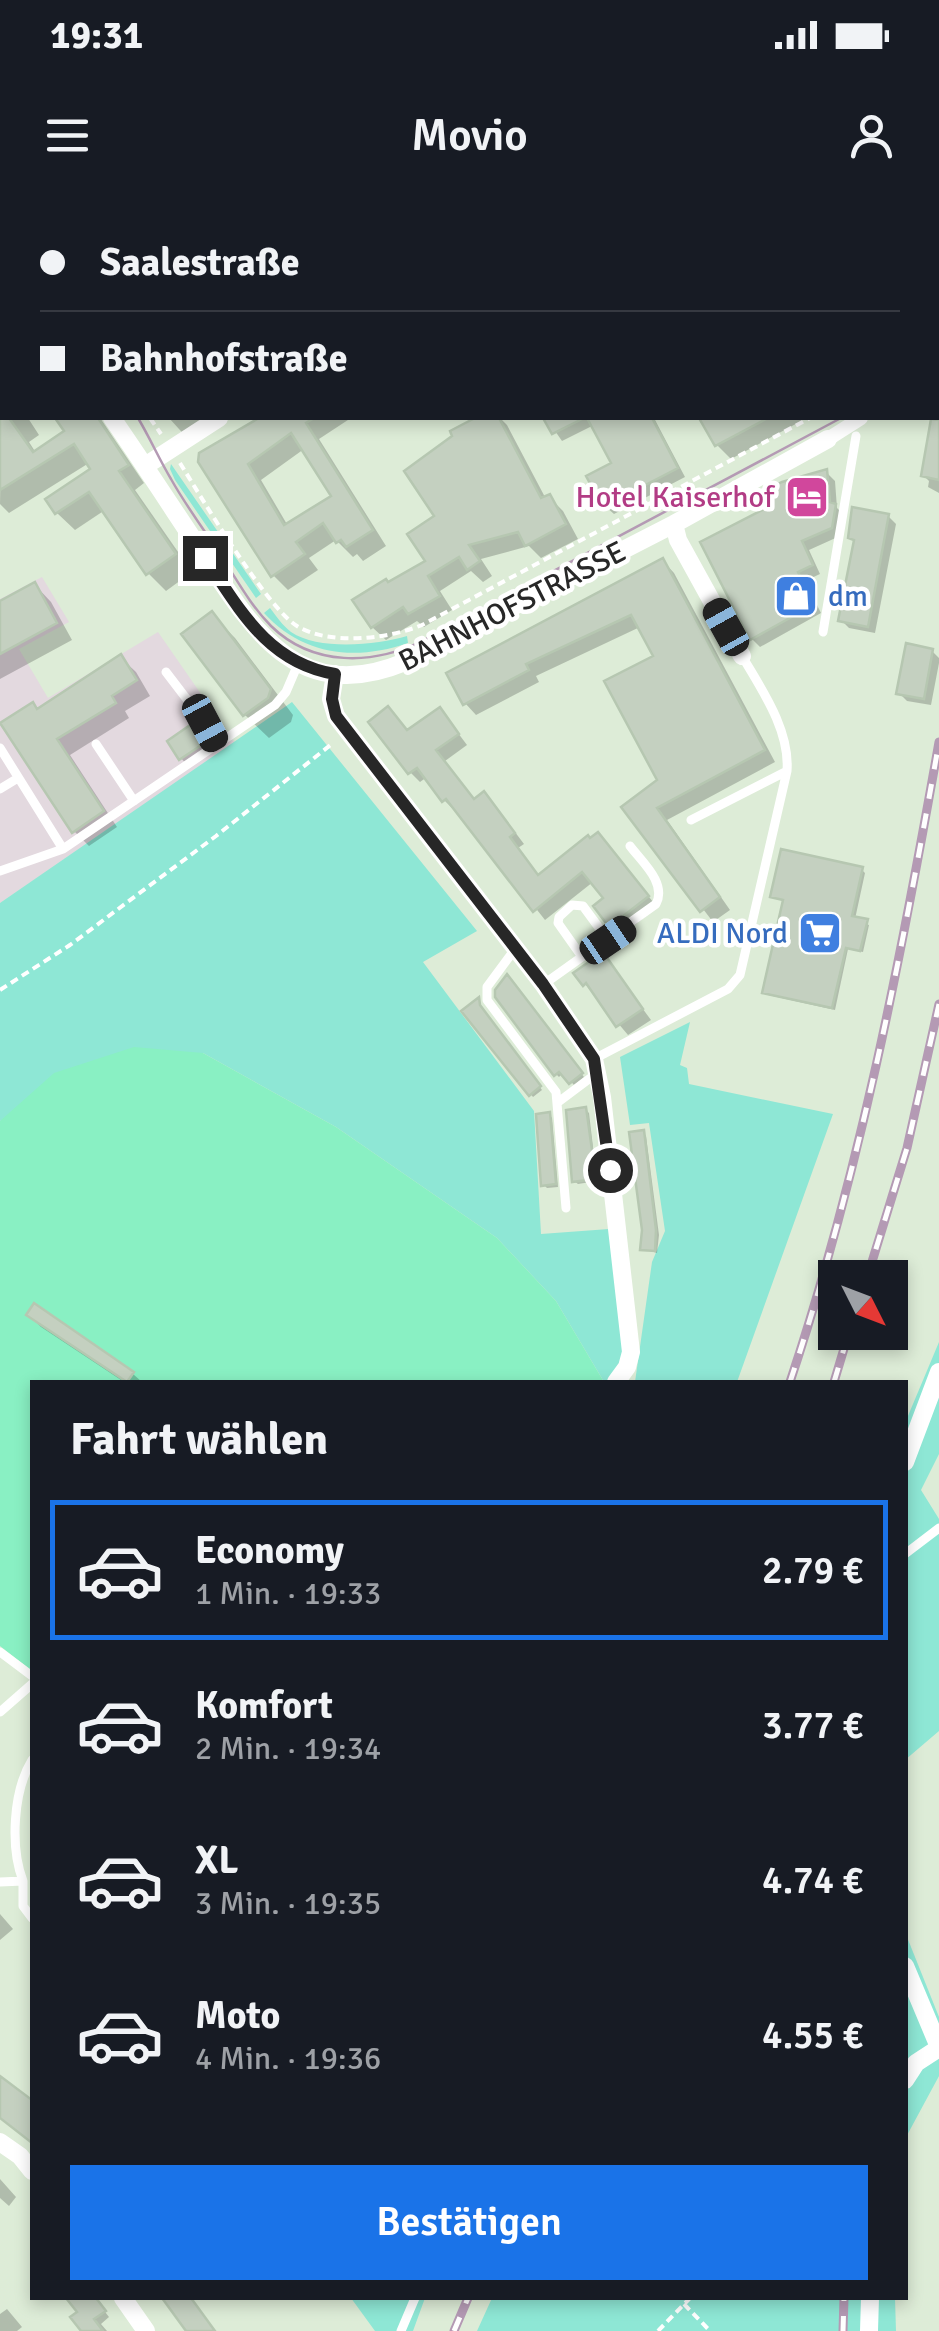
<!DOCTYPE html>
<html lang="de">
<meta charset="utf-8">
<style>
body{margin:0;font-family:Signika,sans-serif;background:#20242c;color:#f1f3f6;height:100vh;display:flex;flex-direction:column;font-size:38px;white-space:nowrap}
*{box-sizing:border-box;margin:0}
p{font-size:32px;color:#9ea1a6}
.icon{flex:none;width:55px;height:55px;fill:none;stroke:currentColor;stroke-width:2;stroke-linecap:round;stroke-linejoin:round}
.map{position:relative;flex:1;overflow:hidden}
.side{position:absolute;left:30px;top:1180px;width:878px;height:920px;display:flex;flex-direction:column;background:#171b24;border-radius:0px;box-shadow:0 5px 15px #0003}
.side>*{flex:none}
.top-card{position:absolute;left:0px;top:0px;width:940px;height:220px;box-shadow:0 5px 15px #0003;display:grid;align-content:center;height:220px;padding:0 40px;background:#171b24}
.needle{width:65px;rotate:132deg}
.fabs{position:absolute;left:818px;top:1060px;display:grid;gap:20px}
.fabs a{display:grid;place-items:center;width:90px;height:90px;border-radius:0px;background:#171b24;box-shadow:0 5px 15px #0003;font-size:50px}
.end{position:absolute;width:45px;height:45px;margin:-22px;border:12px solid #272727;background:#fff;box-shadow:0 0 0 5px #fff}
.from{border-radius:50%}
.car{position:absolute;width:30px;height:60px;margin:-30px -15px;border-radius:12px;box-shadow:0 0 8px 2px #0007;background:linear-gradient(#222 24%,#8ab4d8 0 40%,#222 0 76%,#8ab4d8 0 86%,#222 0)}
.top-card b{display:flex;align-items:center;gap:35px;height:95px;font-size:38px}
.top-card b+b{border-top:2px solid #363941}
.top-card i{width:25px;height:25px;background:#f1f3f6}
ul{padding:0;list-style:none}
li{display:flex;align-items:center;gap:30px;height:140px;margin:0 20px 15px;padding:0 20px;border:5px solid transparent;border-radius:0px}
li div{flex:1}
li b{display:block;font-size:38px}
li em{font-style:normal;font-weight:600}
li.active{border-color:#1a73e8}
li>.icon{width:90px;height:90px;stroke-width:1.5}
h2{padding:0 40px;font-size:45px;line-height:120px}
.cta{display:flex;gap:20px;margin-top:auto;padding:20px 40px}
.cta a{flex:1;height:115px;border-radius:0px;background:#1a73e8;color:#fff;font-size:40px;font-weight:600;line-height:115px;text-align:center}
.status{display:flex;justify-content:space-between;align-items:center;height:70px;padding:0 50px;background:#171b24;direction:ltr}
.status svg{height:28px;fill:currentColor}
header{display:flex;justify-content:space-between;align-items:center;height:130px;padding:0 40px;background:#171b24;font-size:45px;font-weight:600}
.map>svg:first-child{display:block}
.industrial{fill:#e3d9df}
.green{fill:#8ee7d5}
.pitch{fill:#89f0c3}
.shadow{fill:#0003;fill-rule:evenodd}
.building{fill:#c4d0c0;stroke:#b6c7b1;stroke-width:2.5;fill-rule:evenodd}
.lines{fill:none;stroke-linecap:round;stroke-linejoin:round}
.path{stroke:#fff;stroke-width:4;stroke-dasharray:8 5;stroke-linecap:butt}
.service{stroke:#fff;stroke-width:9}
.pedestrian{stroke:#fff;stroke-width:14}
.minor{stroke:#fff;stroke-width:18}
.tram{stroke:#b49ab4;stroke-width:2.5}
.rail-casing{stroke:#b49ab4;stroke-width:9}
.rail{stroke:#fff;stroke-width:5;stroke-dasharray:15;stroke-linecap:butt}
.route{stroke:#272727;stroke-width:12}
.labels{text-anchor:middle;stroke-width:9;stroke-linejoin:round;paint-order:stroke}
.hotel-label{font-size:30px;fill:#b23c85;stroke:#fff;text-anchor:end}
.shop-label{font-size:30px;fill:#366cbe;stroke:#fff;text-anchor:start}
.street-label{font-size:30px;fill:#272727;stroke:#fff}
</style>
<div class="status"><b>19:31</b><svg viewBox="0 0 49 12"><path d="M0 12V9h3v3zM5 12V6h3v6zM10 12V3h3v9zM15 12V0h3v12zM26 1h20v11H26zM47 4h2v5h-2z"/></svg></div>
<header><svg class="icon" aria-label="menu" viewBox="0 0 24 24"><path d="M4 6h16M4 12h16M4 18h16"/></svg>Movio<svg class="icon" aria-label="person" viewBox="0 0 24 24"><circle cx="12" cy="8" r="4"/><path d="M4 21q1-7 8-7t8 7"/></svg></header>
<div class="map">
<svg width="939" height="2131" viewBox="0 0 939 2131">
<rect width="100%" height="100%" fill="#ddecd7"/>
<path class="industrial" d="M42,377L69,422L19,449L48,498L158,432L235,543L0,703V399Z"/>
<path class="green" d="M171,264L261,394L256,398L175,280L170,269Z
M270,408C276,416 283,426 291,432C319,451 377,445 407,436L408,443C356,461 303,456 264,413Z
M292,502L477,731L423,762L534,911L541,1034L609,1029L627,1149L616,1182H604L556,1101L497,1038L336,927L203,853L0,921V703Z
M690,822L680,865L687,868L689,884L833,914L737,1182H635L652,1062L665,1031L649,923L630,925L620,857Z
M939,1142V1254L921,1290L939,1319V1531L905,1560V1223Z
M905,1732L939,1817V1876L905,1939Z
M351,2098H425L413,2131H375Z
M492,2098H895L896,2131H477Z"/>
<path class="pitch" d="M134,847L203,853L336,927L497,1038L556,1101L604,1182H32V1471L0,1446V921L54,873Z"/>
<path class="shadow" d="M333,0H380L381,2H335Z
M746,0H815L818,2H750Z
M0,75L2,77L0,160Z
M938,154L939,155V198L938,197Z
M2,167V218H28L39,235L29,242L36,253L68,232L59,218H100L144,283L135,290L192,372L166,391L148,373L105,310L75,330L57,313L48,300L93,270L89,263L9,313L0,304Z
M169,218H223L189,240Z
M263,218H351L319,239L386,346L363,361L357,354L353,357L336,340L309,358L318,370L288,390L273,375L201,254ZM304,249L334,297L288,326L261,280Z
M480,218H500L507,225L546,299L549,297L563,311L578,339L541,358L529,346L481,359L492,376L483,382L471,371L440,391L452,410L424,427L417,421L386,440L372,427L388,384L429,361L456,236L453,232Z
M546,218H654L685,277L614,314L605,306L614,264L594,225L562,241Z
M702,218H802L803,220L731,259L717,245Z
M939,250V293L928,287L929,281L924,276Z
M826,272L835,281L837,308L844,315L840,336L809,350L820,374L805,381L821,413L760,447L752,439L771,308Z
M888,316L896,324L875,433L849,428L841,420L856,343L850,338Z
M663,361L674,373L775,562L667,620L730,710L713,722L625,607L660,580L656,457L640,427L536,476L539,482L476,515L465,503Z
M35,385L51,402L72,440L0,479V404Z
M212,415L235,438L293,515L291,522L269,538L245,515L185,435Z
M932,451L939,458V463L931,505L907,501L899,493Z
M121,458L136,472L150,496L125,511L129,518L70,555L117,627L89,646L74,631L38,512Z
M449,521L467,545L445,561L475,601L484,594L494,604L524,644L518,648L539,677L608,645L657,707L621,736L596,706L606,699L593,682L545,720L457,608L454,610L444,600L427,577L420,582L410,572L408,533Z
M193,526L212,550L188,566L181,558Z
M862,670L865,673L855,719L869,725L863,752L848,749L835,810L768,795L765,792L785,702L773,696Z
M603,755L651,820L628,835L585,784Z
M507,778L584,877L574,885L563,873L559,877L556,874Z
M479,800L483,811L542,890L533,897L465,812Z
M586,910L589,913L597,981L578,984L574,981Z
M549,914L552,918L558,987L547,988L544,985Z
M643,933L646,936L659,1035L657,1053L643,1049Z
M29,1115L133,1174L142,1182H124L41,1127Z
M0,1714L13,1729L0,1740Z
M0,1979L16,1997L9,2006L0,1998Z
M69,2098H94L109,2117L101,2124L107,2131H84L80,2113Z
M7,2109L22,2127L17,2131H0V2114Z"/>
<path class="building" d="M0,204L2,218H9L33,252L64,231L55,218H98L129,265L119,271L176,354L146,375L89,292L55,314L45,299L90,269L74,244L0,290Z
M259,218H314L306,223L373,330L346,347L341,340L336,343L323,323L296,342L305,354L271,377L198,262L199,253ZM291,233L331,296L284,325L248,264Z
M475,218H499L541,298L550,294L566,324L525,346L518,332L469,345L480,361L467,370L459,357L428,376L440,396L408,414L403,407L371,428L352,400L386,379L388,382L425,361L407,334L434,316L404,271L452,236L450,231Z
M543,218H584L552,234Z
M587,218H652L678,268L603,307L586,276L611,263Z
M699,218H768L715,246Z
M931,219L939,220V280L921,276Z
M827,269L830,302L836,304L832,328L802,341L813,365L798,372L815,404L750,440L700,342L768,307L762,292L782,282Z
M852,307L889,314L868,427L838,421L854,340L848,338Z
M663,358L765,550L657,608L720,697L700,712L621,607L657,580L604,481L653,456L631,415L526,464L529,470L463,505L446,473Z
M35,382L57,423L0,454V401Z
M212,411L271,489L268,498L243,516L181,434Z
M906,443L933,449L924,499L896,494Z
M121,454L137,480L112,496L116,503L57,539L104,611L72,633L0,523L33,502L37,509Z
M388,506L407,530L440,507L459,534L436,550L474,599L484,591L515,633L510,637L538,675L588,635L590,638L598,632L649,696L609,727L593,706L603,698L582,672L533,712L446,599L442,602L417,568L408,574L368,522Z
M193,523L206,542L179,560L167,541Z
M781,649L863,667L852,716L868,719L860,751L846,748L832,808L762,793L783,700L770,697Z
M603,752L643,809L616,827L586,783L583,786L573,773Z
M507,774L583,873L569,884L559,872L554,876L495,797V790Z
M479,797L480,805L541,886L529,896L461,811Z
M586,907L596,979L572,982L566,910Z
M550,912L556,984L541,986L536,914Z
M644,930L656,1030L655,1051L640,1050L642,1030L629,932Z
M34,1103L134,1172L127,1182L26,1115Z
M0,1876L32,1900V1943L0,1918Z
M66,2098H96L106,2111L94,2119L103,2131H81L70,2117L77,2112Z
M162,2098H191L215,2131H186Z"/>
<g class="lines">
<path class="path" d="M0,5L2,8
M938,16L939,15
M150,218L161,234
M180,263C201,297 267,408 297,426C329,446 391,439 424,424L810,218
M0,790L70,745L216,636L333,543
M684,2104L710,2131
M658,2131L690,2098"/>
<path class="service" d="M212,0L214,2
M289,0L291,2
M823,432L856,236
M166,472L205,523L217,545
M96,544L134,601
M0,548L63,649
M0,589L18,578
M691,620L787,571
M0,671L63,649L275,505L286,492L298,464
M515,749L487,787V800L556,892L566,1008
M582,757L558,723L559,717L572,705L583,706L608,740
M544,784L656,704C667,683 642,662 630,646
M594,859L728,789L740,775L787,571C790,530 762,490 742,456
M557,903L597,873
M905,1354L939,1328
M0,1452L32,1476
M0,1512L32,1484
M23,1681V1706L32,1718
M0,1682L23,1681C10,1647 13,1591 32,1560
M401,2131L415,2098"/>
<path class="pedestrian" d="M828,239L861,218"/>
<path class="minor" d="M872,0L879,2
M538,2L542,0
M908,2L914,0
M0,53L2,56
M112,218C141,260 169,303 197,345C250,425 295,508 405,462L674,324L828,239
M145,266L219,218
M674,324L678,340L742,456
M335,474L331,499L336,516L543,784L594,859L602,897L631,1152L627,1167L616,1182
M905,1262L939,1172
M905,1766L939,1847
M905,1880L916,1863L939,1848
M0,1942L20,1956L32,1971
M123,2098L146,2131
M869,2131L870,2098"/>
<path class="tram" d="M0,19L2,22
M138,218C150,238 159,259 171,279C186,306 205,331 222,357C237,380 251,406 271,426C313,467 373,465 422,441L841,218"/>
<g class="rail-casing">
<path id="rail" d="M867,1078L907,948L939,804
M790,1182C859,975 901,758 939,542
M834,1182L849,1132
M454,2131L468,2098
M843,2131L844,2098"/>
</g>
<use href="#rail" class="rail"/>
</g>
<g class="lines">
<path class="route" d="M205,358C240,410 268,463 335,474L332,499L336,516L543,784L594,859L610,970"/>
</g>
<defs>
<g id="hotel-square" transform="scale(2.25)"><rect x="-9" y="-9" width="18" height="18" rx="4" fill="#d1479c" stroke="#fff"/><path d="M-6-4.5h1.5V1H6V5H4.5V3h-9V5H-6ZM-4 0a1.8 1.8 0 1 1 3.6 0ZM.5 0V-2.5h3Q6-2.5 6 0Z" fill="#fff"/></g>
<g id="shop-square" transform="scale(2.25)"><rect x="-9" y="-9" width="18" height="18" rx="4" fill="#3f7fe0" stroke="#fff"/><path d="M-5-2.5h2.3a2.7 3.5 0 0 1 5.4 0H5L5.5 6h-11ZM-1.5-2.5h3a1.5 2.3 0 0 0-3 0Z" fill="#fff"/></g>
<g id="supermarket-square" transform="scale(2.25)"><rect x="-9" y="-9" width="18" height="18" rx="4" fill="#3f7fe0" stroke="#fff"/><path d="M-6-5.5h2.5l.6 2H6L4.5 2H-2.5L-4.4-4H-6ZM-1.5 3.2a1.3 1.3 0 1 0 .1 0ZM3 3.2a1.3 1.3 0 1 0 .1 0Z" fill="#fff"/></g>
</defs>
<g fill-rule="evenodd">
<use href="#hotel-square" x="807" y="297"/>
<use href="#shop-square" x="796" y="396"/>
<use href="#supermarket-square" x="820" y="733"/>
</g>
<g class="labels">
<g class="hotel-label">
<text x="774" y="307">Hotel Kaiserhof</text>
</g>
<g class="shop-label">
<text x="828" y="406">dm</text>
<text x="788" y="743" text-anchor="end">ALDI Nord</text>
</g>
<g class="street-label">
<text transform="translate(512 406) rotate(-27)" y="10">BAHNHOFSTRASSE</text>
</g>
</g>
</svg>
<div class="fabs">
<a><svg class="needle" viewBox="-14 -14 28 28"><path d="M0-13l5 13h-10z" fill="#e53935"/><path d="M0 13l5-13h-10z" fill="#9ea1a6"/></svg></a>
</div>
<i class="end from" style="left:610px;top:970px"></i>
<i class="end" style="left:205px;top:358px"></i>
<i class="car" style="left:726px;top:427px;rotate:331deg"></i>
<i class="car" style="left:205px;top:523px;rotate:152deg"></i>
<i class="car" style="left:608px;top:740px;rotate:56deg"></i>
<div class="top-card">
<b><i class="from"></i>Saalestraße</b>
<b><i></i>Bahnhofstraße</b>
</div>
<section class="side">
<h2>Fahrt wählen</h2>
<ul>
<li class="active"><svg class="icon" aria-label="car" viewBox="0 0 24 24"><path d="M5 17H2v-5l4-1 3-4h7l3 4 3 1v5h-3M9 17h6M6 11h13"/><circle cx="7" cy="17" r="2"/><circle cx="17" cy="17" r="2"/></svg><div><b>Economy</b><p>1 Min. · 19:33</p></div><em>2.79 €</em></li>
<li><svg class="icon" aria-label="car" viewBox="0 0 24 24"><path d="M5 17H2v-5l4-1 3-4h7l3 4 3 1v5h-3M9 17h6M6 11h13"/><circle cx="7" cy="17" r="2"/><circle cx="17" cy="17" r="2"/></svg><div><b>Komfort</b><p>2 Min. · 19:34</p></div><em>3.77 €</em></li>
<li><svg class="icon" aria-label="car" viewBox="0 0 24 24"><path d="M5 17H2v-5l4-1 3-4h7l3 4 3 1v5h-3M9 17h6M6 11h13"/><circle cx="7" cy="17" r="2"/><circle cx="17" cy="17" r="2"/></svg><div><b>XL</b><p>3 Min. · 19:35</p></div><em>4.74 €</em></li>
<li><svg class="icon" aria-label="car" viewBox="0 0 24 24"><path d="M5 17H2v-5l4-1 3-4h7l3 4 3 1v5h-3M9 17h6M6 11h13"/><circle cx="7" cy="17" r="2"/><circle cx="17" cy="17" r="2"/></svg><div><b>Moto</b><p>4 Min. · 19:36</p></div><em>4.55 €</em></li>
</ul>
<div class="cta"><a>Bestätigen</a></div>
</section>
</div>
